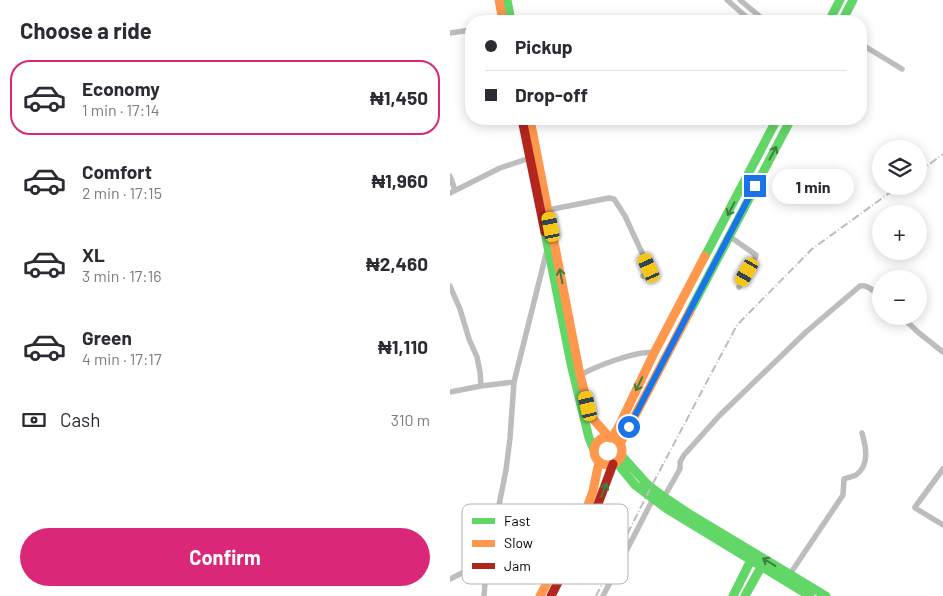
<!DOCTYPE html>
<meta charset="utf-8">
<style>
body{margin:0;font-family:Barlow,sans-serif;background:#f7f7f7;color:#2b2b33;height:100vh;display:flex;flex-direction:column;font-size:19px;white-space:nowrap}
*{box-sizing:border-box;margin:0}
p{font-size:16px;color:#7c7c81}
.icon{flex:none;width:28px;height:28px;fill:none;stroke:currentColor;stroke-width:2;stroke-linecap:round;stroke-linejoin:round}
.map{position:relative;flex:1;overflow:hidden}
.panel{display:flex;flex-direction:column;background:#fff;width:450px}
.panel>*{flex:none}
.top-card{position:absolute;left:15px;top:15px;width:402px;height:110px;border-radius:20px;box-shadow:0 2px 12px #0003;display:grid;align-content:center;height:110px;padding:0 20px;background:#fff}
.fabs{position:absolute;left:422px;top:140px;display:grid;gap:10px}
.fabs a{display:grid;place-items:center;width:55px;height:55px;border-radius:50%;background:#fff;box-shadow:0 2px 12px #0003;font-size:25px}
.end{position:absolute;width:22px;height:22px;margin:-11px;border:6px solid #1a73e8;background:#fff;box-shadow:0 0 0 2px #fff}
.from{border-radius:50%}
.bubble{position:absolute;height:35px;border-radius:18px;background:#fff;box-shadow:0 2px 12px #0003;font-size:16px;font-weight:700;line-height:35px;text-align:center}
.car{position:absolute;width:15px;height:30px;margin:-15px -8px;border-radius:6px;box-shadow:0 0 4px 1px #0007;background:linear-gradient(#f5c518 24%,#345 0 40%,#f5c518 0 76%,#345 0 86%,#f5c518 0)}
.top-card b{display:flex;align-items:center;gap:18px;height:48px;font-size:19px}
.top-card b+b{border-top:1px solid #e1e1e2}
.top-card i{width:12px;height:12px;background:#2b2b33}
ul{padding:0;list-style:none}
li{display:flex;align-items:center;gap:15px;height:75px;margin:0 10px 8px;padding:0 10px;border:2px solid transparent;border-radius:20px}
li div{flex:1}
li b{display:block;font-size:19px}
li em{font-style:normal;font-weight:700}
li.current{border-color:#db2777}
li>.icon{width:45px;height:45px;stroke-width:1.5}
h2{padding:0 20px;font-size:22px;line-height:60px}
.pay{display:flex;align-items:center;gap:12px;height:55px;padding:0 20px;font-size:19px}
.pay p{margin-inline-start:auto}
.primary-button{display:flex;gap:10px;margin-top:auto;padding:10px 20px}
.primary-button a{flex:1;height:58px;border-radius:30px;background:#db2777;color:#fff;font-size:20px;font-weight:700;line-height:58px;text-align:center}
main{display:flex;flex:1;min-height:0}
.map>svg:first-child{display:block}
.lines{fill:none;stroke-linecap:round;stroke-linejoin:round}
.street{stroke:#bdbdbd;stroke-width:5.5}
.fast{stroke:#63d668;stroke-width:9}
.slow{stroke:#ff974d;stroke-width:9}
.jam{stroke:#b3261e;stroke-width:9}
.rail{stroke:#bdbdbd;stroke-width:2;stroke-dasharray:8 2.5 1 2.5;stroke-linecap:butt}
.oneway{stroke:#3b803e}
.route{stroke:#1a73e8;stroke-width:6}
.key{fill:#fff;stroke:#b2b2b2;stroke-width:1}
.key-label{font-size:14px;fill:#000}
</style>
<main>
<section class="panel">
<h2>Choose a ride</h2>
<ul>
<li class="current"><svg class="icon" aria-label="car" viewBox="0 0 24 24"><path d="M5 17H2v-5l4-1 3-4h7l3 4 3 1v5h-3M9 17h6M6 11h13"/><circle cx="7" cy="17" r="2"/><circle cx="17" cy="17" r="2"/></svg><div><b>Economy</b><p>1 min · 17:14</p></div><em>₦1,450</em></li>
<li><svg class="icon" aria-label="car" viewBox="0 0 24 24"><path d="M5 17H2v-5l4-1 3-4h7l3 4 3 1v5h-3M9 17h6M6 11h13"/><circle cx="7" cy="17" r="2"/><circle cx="17" cy="17" r="2"/></svg><div><b>Comfort</b><p>2 min · 17:15</p></div><em>₦1,960</em></li>
<li><svg class="icon" aria-label="car" viewBox="0 0 24 24"><path d="M5 17H2v-5l4-1 3-4h7l3 4 3 1v5h-3M9 17h6M6 11h13"/><circle cx="7" cy="17" r="2"/><circle cx="17" cy="17" r="2"/></svg><div><b>XL</b><p>3 min · 17:16</p></div><em>₦2,460</em></li>
<li><svg class="icon" aria-label="car" viewBox="0 0 24 24"><path d="M5 17H2v-5l4-1 3-4h7l3 4 3 1v5h-3M9 17h6M6 11h13"/><circle cx="7" cy="17" r="2"/><circle cx="17" cy="17" r="2"/></svg><div><b>Green</b><p>4 min · 17:17</p></div><em>₦1,110</em></li>
</ul>
<div class="pay"><svg class="icon" aria-label="cash" viewBox="0 0 24 24"><path d="M3 7h18v10H3z"/><circle cx="12" cy="12" r="2"/></svg>Cash<p>310 m</p></div>
<div class="primary-button"><a>Confirm</a></div>
</section>
<div class="map">
<svg width="493" height="596" viewBox="0 0 493 596">
<rect width="100%" height="100%" fill="#fff"/>
<g class="lines">
<path class="street" d="M277,0L301,21
M290,0L315,21
M0,33L21,30
M411,44L452,69
M0,176L5,190
M0,193L50,168L80,158
M98,210L159,198L164,199L175,216L199,268L198,271L193,276
M279,236L306,255L305,258L289,287
M0,286L10,309L19,339L27,357L30,372L31,386
M451,316L469,333L493,352
M130,375C145,367 189,349 204,353
M0,392L31,386L64,382
M493,469L465,507V508L493,525
M214,497L230,469V462L234,455L269,416L356,332L410,286C419,284 425,293 431,298
M340,574L393,495L394,479C398,477 403,477 406,475C420,465 416,447 412,433
M0,579L38,560
M34,596L36,570L56,470L60,438L64,382L97,250
M153,596L203,499"/>
<path class="fast" d="M57,0L61,21
M379,21L390,0
M392,21L403,0
M95,232L121,364L139,438L144,450
M255,256L327,119
M240,311L341,119
M171,455L197,484L214,497L238,513L376,596
M166,462L185,485L217,509L360,596
M283,596L301,560
M295,596L311,567"/>
<path class="slow" d="M49,0L53,21
M80,119L130,375L140,413L144,420L160,438
M144 451a14 14 0 1 1 28 0a14 14 0 1 1-28 0Z
M162,438L170,424L204,353L255,256
M170,444L240,311
M90,596L138,505L143,491L149,462"/>
<path class="jam" d="M72,119L95,232
M101,596L148,504L163,464"/>
<path class="rail" d="M469,172L493,154
M146,596L201,487L287,325L362,249L449,186"/>
</g>
<defs><path id="oneway-shaft" d="M-6 0H5M1.5-3L5.5 0L1.5 3" fill="none" stroke-width="1.6" stroke-linecap="round" stroke-linejoin="round" transform="scale(1.25)"/></defs>
<g class="oneway">
<use href="#oneway-shaft" transform="translate(323 153) rotate(-62)"/>
<use href="#oneway-shaft" transform="translate(281 209) rotate(118)"/>
<use href="#oneway-shaft" transform="translate(111 276) rotate(-101)"/>
<use href="#oneway-shaft" transform="translate(189 384) rotate(115)"/>
<use href="#oneway-shaft" transform="translate(154 490) rotate(-67)"/>
<use href="#oneway-shaft" transform="translate(319 562) rotate(-149)"/>
</g>
<g class="lines">
<path class="route" d="M179,427L305,186"/>
</g>
<rect x="12" y="504" width="166" height="80" rx="8" class="key"/>
<rect x="22" y="518" width="23" height="6" fill="#63d668"/>
<rect x="22" y="540" width="23" height="7" fill="#ff974d"/>
<rect x="22" y="563" width="23" height="6" fill="#b3261e"/>
<g class="key-label">
<text x="54" y="526">Fast</text>
<text x="54" y="548">Slow</text>
<text x="54" y="571">Jam</text>
</g>
</svg>
<div class="fabs">
<a><svg class="icon" aria-label="layers" viewBox="0 0 24 24"><path d="M12 4l9 5-9 5-9-5zM3 14l9 5 9-5"/></svg></a>
<a>+</a>
<a>−</a>
</div>
<i class="end from" style="left:179px;top:427px"></i>
<i class="end" style="left:305px;top:186px"></i>
<div class="bubble" style="left:322px;top:169px;width:82px">1 min</div>
<i class="car" style="left:101px;top:227px;rotate:349deg"></i>
<i class="car" style="left:199px;top:268px;rotate:336deg"></i>
<i class="car" style="left:297px;top:272px;rotate:210deg"></i>
<i class="car" style="left:138px;top:406px;rotate:347deg"></i>
<div class="top-card">
<b><i class="from"></i>Pickup</b>
<b><i></i>Drop-off</b>
</div>
</div>
</main>
